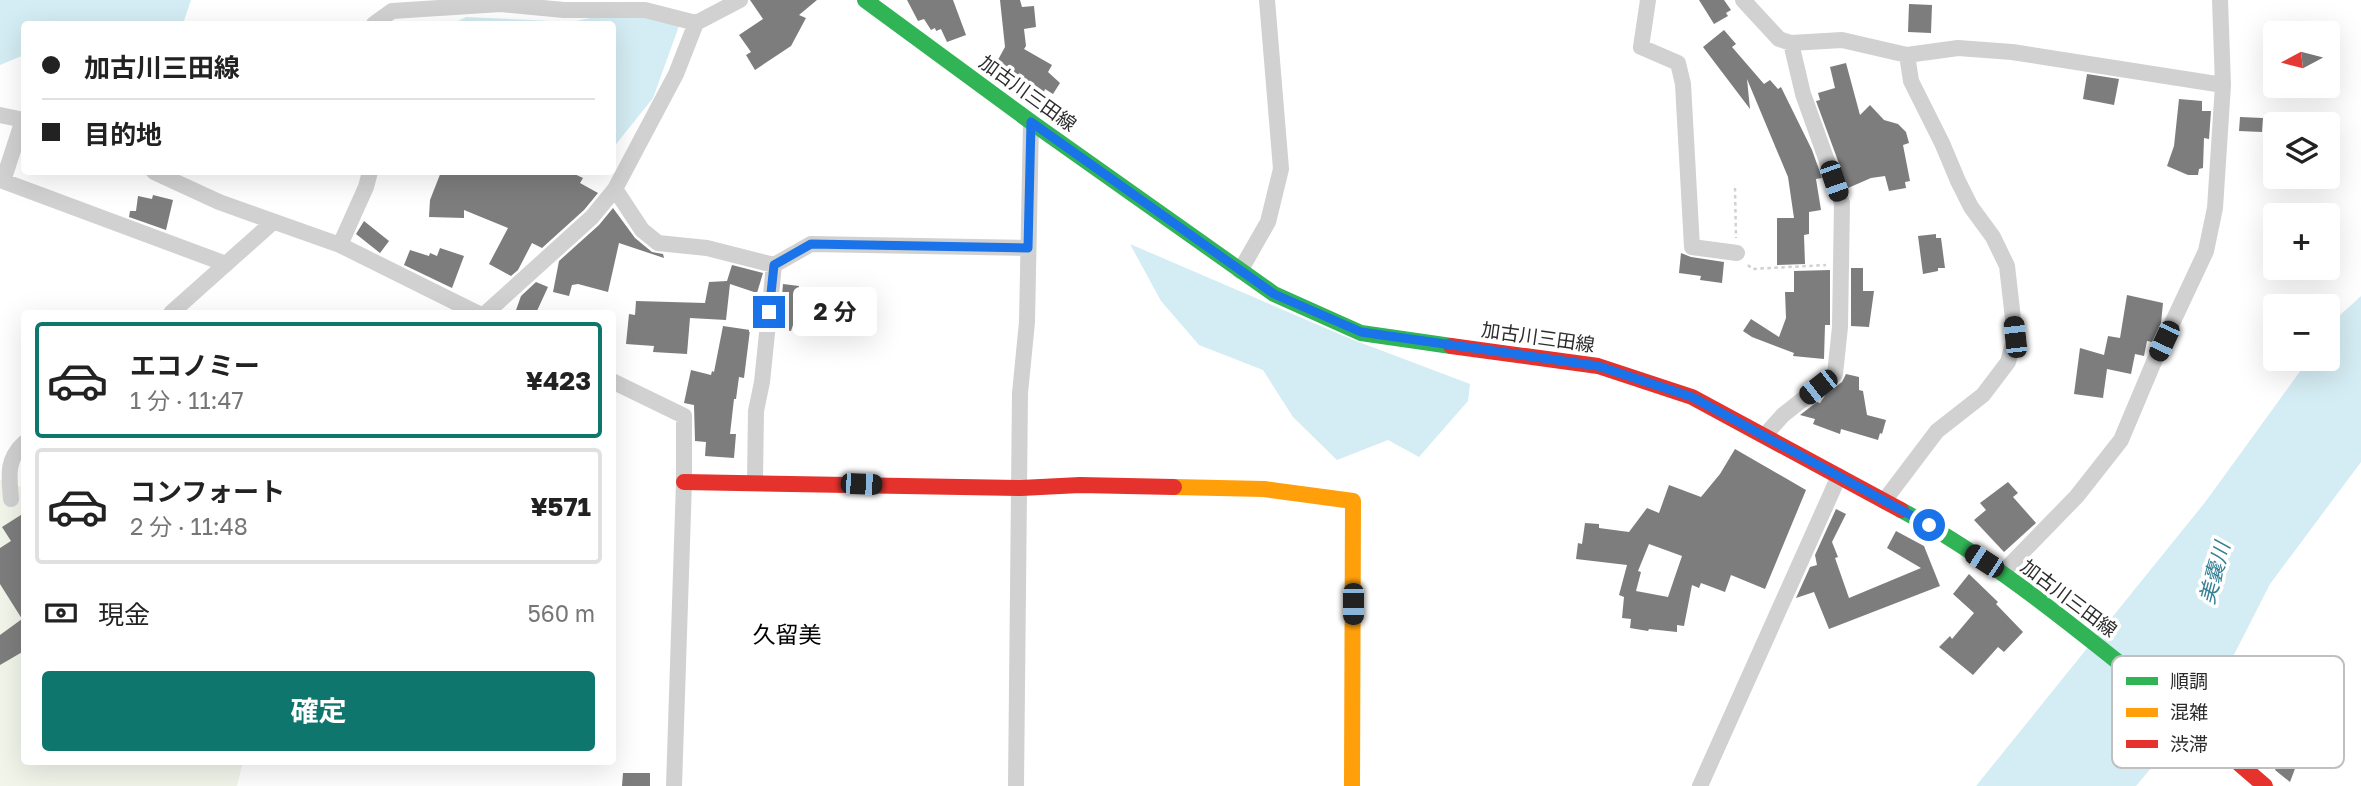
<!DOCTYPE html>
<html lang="ja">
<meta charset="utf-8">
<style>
body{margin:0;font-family:"Golos Text","Noto Sans JP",sans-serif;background:#f6f6f6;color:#222;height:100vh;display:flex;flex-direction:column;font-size:26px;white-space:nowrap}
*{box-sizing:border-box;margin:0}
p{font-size:23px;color:#767676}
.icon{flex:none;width:38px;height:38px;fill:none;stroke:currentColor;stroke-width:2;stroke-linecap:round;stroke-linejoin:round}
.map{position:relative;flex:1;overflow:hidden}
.side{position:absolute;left:21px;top:310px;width:595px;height:455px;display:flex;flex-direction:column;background:#fff;border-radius:7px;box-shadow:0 7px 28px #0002}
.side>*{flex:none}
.guide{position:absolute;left:21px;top:21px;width:595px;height:154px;border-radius:7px;box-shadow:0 7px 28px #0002;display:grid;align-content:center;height:154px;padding:0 21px;background:#fff}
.needle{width:46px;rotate:263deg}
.fabs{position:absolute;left:2263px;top:21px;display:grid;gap:14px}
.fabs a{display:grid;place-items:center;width:77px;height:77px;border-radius:7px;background:#fff;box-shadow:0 7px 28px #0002;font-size:35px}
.end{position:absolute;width:32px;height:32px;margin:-16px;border:9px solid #1a73e8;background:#fff;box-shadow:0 0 0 4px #fff}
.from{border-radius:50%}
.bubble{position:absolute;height:49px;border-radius:7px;background:#fff;box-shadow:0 7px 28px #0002;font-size:23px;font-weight:700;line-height:49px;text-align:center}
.car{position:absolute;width:21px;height:42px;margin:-21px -10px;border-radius:9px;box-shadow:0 0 5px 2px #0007;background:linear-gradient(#222 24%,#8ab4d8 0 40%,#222 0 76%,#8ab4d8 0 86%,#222 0)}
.guide b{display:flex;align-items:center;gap:24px;height:66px;font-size:26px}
.guide b+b{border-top:2px solid #e0e0e0}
.guide i{width:18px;height:18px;background:#222}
ul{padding:12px 0 0;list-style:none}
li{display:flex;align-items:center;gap:21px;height:116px;margin:0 14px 10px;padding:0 7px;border:4px solid #e0e0e0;border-radius:7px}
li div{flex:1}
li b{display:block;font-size:26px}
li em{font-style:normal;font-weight:700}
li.selected{border-color:#0f766e}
li>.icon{width:63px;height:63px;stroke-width:1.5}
.pay{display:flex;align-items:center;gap:18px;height:77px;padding:0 21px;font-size:26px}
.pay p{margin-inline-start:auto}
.button{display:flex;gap:14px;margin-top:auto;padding:14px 21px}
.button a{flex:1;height:80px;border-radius:7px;background:#0f766e;color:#fff;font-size:28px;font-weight:700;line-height:80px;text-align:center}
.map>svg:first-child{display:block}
.green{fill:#f1f5ea}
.water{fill:#d4ecf3}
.building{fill:#7d7d7d;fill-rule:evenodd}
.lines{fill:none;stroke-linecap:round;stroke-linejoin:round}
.path{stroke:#d1d1d1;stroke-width:2.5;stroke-dasharray:3.5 3.5;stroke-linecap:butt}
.street{stroke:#d1d1d1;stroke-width:16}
.fast{stroke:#30b455;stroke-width:16}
.slow{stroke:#ff9f0a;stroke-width:16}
.jam{stroke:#e5322d;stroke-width:16}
.route{stroke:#1a73e8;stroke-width:9}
.labels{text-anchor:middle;stroke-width:7;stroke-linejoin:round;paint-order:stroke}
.street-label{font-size:19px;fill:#2c2c2c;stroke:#fff}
.water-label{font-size:21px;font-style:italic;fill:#337f95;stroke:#fff}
.quarter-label{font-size:23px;fill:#000;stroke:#fff}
.key{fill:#fff;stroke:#c0c0c0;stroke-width:2}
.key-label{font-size:19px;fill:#2c2c2c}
</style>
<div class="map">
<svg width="2361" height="786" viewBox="0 0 2361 786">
<rect width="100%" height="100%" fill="#fff"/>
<path class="green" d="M0,480L24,488V761H243L237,786H0Z"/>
<path class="water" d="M0,0H191L183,24H24V55L0,65Z
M644,7L679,26L653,98L613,148L612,24H452L466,17L571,22Z
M1130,244L1351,339L1470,384L1468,401L1419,457L1388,440L1337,460L1293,417L1263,370L1199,345L1161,301Z
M2361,296V462L2270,584L2215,692L2136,786H1976L2206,501L2309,359H2328V333L2339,316Z"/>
<path class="building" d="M750,0H817L799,15L806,18L791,46L755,70L746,55L751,52L739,35L763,19Z
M907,0H953L966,35L947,42L941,29L936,31L935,28L931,30L924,19L918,21Z
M1000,0H1020L1022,7L1034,6L1036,27L1024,29L1026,46L1024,49L1052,65L1048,72L1060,83L1053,94L1045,89L1044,92L1011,73L1010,76L994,67L1005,47Z
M1699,0H1724L1731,10L1726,13L1728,16L1714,24Z
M1909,4L1932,5L1931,33L1908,32Z
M1724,30L1736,44L1732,47L1764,84L1770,80L1778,89L1781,87L1812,150L1822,178L1816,179L1821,210L1809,212V234L1804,235L1805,264L1777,265V218H1794L1788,177L1747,79L1750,109L1703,47Z
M1846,63L1860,115L1870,105L1884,120L1898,124L1906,132L1909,143L1903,145L1910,181L1905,182L1906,188L1889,191L1885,176L1871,178L1848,188L1816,101L1820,100L1818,93L1835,88L1830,67Z
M2087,74L2119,79L2114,105L2083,99Z
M2179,99L2202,101V111H2211L2209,139L2204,138L2203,168L2199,169L2198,175H2188L2167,166L2174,146Z
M2240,117L2263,118L2262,132L2239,131Z
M441,172H496L514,175L515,172H570L583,178L580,183L598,193L584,210L542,248L532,243L518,270L511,276L489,264L508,228L464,210V218L429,217L430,200Z
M153,195L173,200L166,230L129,217L130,211H136L138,196L152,199Z
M613,208L635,238L652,252L663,254L664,258L619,243L608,292L578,284L572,285L569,296L553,292L559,261L599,225Z
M364,221L389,241L380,253L356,234Z
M1936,234V238H1941L1945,268H1938V271L1923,274L1918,236Z
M440,248L464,256L452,288L404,265L410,250L429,256L430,253L437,256Z
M1681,253L1691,257L1724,262L1722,283L1700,280L1701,276L1679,273Z
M732,265L763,273L757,293L730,284L726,320L690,318L687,354L653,352L654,346L626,344L629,314L635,315L636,301L705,303L709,282L727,281Z
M1851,268H1863V291H1874L1869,327L1851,326Z
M1830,270V325H1825L1824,359L1793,356L1794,353L1752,337L1743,331L1751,319L1779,337L1786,318L1785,292H1794V271Z
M536,282L548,287L536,313H515L521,296Z
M783,284L799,286L795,319L791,331L779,329Z
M2127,295L2163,303L2161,323L2152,342L2147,341L2144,356L2135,354L2131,374L2107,369L2103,398L2074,394L2080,348L2104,355L2108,336L2120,338Z
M723,326L750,330L744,378L739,377L736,399H734L730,434H736L734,458L705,456L706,442L695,441L694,405L684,403L691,370L711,375L712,371L714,372Z
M1846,374L1859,377V390L1863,391L1867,415L1886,420L1882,434L1880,433L1878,440L1841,429L1840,434L1813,424L1815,419L1800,415L1817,402L1820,403L1826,394L1842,382Z
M1735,449L1806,490L1765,589L1731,575L1725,592L1701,583L1699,588L1692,585L1684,626L1677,625V632L1649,629L1648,631L1630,628L1631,619L1622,618L1624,597L1619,595L1627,565L1576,559L1578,543L1582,544L1585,523L1599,524V528L1629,532L1647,508L1659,513L1669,485L1701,497L1720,474ZM1649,544L1682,556L1668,597L1636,591L1641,572L1638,571Z
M2008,482L2018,493L2013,497L2036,523L2004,552L1974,520L1986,510L1980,503Z
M1836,509L1846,514L1832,542L1838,557L1835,558L1849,598L1921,568L1887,548L1896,531L1924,546L1940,586L1829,629L1814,592L1796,598L1810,567L1817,565L1815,555Z
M24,513V651L0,665V635L22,619L0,584V548L11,541L2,527Z
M1969,574L1998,602L1996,604L2023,632L2004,652L1998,647L1973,675L1939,647L1950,636L1952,639L1974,613L1953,594Z
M2280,758L2296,766L2290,782L2275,770Z
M623,773H650V786H622Z"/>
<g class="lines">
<path class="path" d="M1735,188L1736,238
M1748,265L1752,269L1826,265"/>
<path class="street" d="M1648,0L1641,47L1678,63L1683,84L1692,247L1737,253
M1743,0L1779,39L1791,43L1842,40L1907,55L1958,48L2012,52L2223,85
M374,24L392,11L501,4L564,10H645L696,23
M0,115L24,120
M23,120L3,181L226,264
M154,172L219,202L340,245L477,313
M615,189L642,230L658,243L707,248L774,265L811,244L1028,248
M340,245L366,187L370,172
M1240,271L1268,222L1281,169L1267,0
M171,313L273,222
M486,313L592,217L615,189L676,74L696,23L740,0
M612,381L684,416V482L674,786
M1765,435L1783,415L1835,374L1840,327L1842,203L1803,94L1791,43
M755,481L756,411L762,382L774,265
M11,499C9,476 6,460 24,443
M1884,501L1937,431L1983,395L2008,362L2015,336L2007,266L1993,237L1971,207L1958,181L1942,143L1911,81L1907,55
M2002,573L2077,496L2121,440L2153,364L2206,251L2215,208L2223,85L2220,0
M1016,786L1020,393L1027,322L1031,122
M1700,786L1839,476"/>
<path class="fast" d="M865,0L1031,122L1274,294L1361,333L1451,346
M1901,510C1996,561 2079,631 2163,698"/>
<path class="slow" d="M1174,487L1264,489L1353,501L1352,786"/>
<path class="jam" d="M1451,346L1598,366L1692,397L1901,510
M684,482L1021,488L1080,485L1174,487
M2163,698L2265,786"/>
</g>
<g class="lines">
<path class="route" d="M769,312L774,265L811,244L1028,248L1031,122L1274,294L1361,332L1598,366L1692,397L1929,525"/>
</g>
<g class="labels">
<g class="street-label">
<text transform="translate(1028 93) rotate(36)" y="7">加古川三田線</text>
<text transform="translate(1538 337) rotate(8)" y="7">加古川三田線</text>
<text transform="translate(2069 598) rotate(37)" y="7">加古川三田線</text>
</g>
<g class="water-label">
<text transform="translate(2215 573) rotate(-75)" y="7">美嚢川</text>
</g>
<g class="quarter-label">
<text x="787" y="643">久留美</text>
</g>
</g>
<rect x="2112" y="656" width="232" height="112" rx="10" class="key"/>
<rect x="2126" y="677" width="32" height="8" fill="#30b455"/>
<rect x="2126" y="708" width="32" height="9" fill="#ff9f0a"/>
<rect x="2126" y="740" width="32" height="8" fill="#e5322d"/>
<g class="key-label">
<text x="2170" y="688">順調</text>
<text x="2170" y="719">混雑</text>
<text x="2170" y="751">渋滞</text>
</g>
</svg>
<div class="fabs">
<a><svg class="needle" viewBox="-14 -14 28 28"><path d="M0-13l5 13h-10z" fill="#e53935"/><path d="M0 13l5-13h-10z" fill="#767676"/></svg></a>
<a><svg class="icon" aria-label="layers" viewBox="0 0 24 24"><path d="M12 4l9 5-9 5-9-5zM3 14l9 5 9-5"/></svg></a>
<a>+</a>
<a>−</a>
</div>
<i class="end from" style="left:1929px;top:525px"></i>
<i class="end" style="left:769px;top:312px"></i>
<div class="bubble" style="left:793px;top:287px;width:84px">2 分</div>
<i class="car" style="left:1834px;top:181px;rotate:161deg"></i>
<i class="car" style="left:2015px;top:337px;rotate:354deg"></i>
<i class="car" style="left:2164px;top:341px;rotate:205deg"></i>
<i class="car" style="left:1818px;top:387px;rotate:232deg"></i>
<i class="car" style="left:861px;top:484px;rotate:92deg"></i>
<i class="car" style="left:1984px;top:561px;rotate:303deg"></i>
<i class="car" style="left:1353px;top:604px;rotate:180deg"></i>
<div class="guide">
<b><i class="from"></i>加古川三田線</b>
<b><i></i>目的地</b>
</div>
<section class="side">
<ul>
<li class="selected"><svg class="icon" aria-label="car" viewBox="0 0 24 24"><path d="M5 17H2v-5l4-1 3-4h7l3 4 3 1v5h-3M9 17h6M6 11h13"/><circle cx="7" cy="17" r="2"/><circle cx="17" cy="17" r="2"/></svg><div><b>エコノミー</b><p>1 分 · 11:47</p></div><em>¥423</em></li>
<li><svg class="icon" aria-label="car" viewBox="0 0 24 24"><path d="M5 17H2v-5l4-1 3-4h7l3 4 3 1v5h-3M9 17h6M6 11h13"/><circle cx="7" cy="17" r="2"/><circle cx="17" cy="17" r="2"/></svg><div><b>コンフォート</b><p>2 分 · 11:48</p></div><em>¥571</em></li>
</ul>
<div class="pay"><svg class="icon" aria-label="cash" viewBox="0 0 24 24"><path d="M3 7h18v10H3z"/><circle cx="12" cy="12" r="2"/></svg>現金<p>560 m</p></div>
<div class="button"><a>確定</a></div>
</section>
</div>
